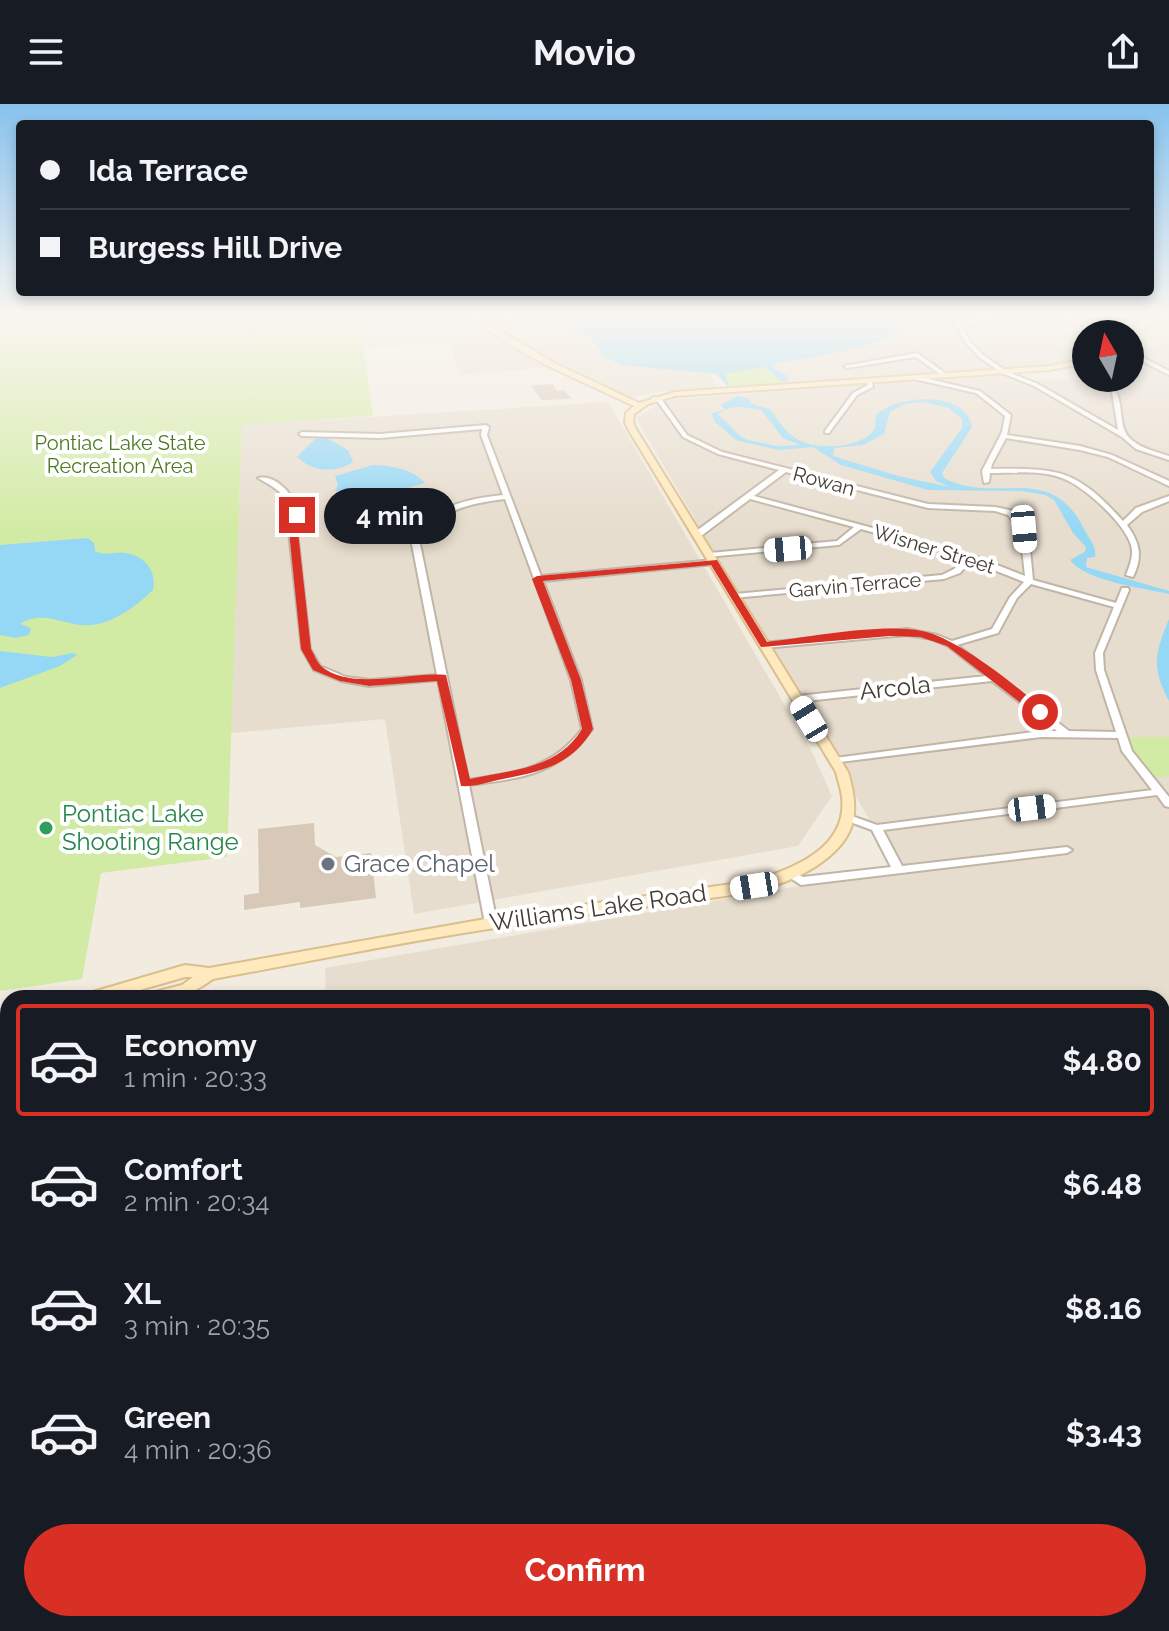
<!DOCTYPE html>
<meta charset="utf-8">
<style>
body{margin:0;font-family:Raleway,sans-serif;background:#242831;color:#f1f3f6;height:100vh;display:flex;flex-direction:column;font-size:30px;white-space:nowrap}
*{box-sizing:border-box;margin:0}
p{font-size:26px;color:#9ea1a6}
.icon{flex:none;width:44px;height:44px;fill:none;stroke:currentColor;stroke-width:2;stroke-linecap:round;stroke-linejoin:round}
.map{position:relative;flex:1;overflow:hidden}
.drawer{position:absolute;left:0px;top:886px;width:1170px;height:642px;display:flex;flex-direction:column;background:#171b24;border-radius:24px 24px 0 0;box-shadow:0 4px 12px #0003}
.drawer>*{flex:none}
.guide{position:absolute;left:16px;top:16px;width:1138px;height:176px;border-radius:8px;box-shadow:0 4px 12px #0003;display:grid;align-content:center;height:176px;padding:0 24px;background:#171b24}
.needle{width:52px;rotate:351deg}
.tools{position:absolute;left:1072px;top:216px;display:grid;gap:16px}
.tools a{display:grid;place-items:center;width:72px;height:72px;border-radius:50%;background:#171b24;box-shadow:0 4px 12px #0003;font-size:40px}
.end{position:absolute;width:36px;height:36px;margin:-18px;border:10px solid #d93025;background:#fff;box-shadow:0 0 0 4px #fff}
.from{border-radius:50%}
.bubble{position:absolute;height:56px;border-radius:28px;background:#171b24;box-shadow:0 4px 12px #0003;font-size:26px;font-weight:700;line-height:56px;text-align:center}
.car{position:absolute;width:24px;height:48px;margin:-24px -12px;border-radius:10px;box-shadow:0 0 6px 2px #0007;background:linear-gradient(#fff 24%,#345 0 40%,#fff 0 76%,#345 0 86%,#fff 0)}
.guide b{display:flex;align-items:center;gap:28px;height:76px;font-size:30px}
.guide b+b{border-top:2px solid #363941}
.guide i{width:20px;height:20px;background:#f1f3f6}
ul{padding:14px 0 0;list-style:none}
li{display:flex;align-items:center;gap:24px;height:112px;margin:0 16px 12px;padding:0 8px;border:4px solid transparent;border-radius:8px}
li div{flex:1}
li b{display:block;font-size:30px}
li em{font-style:normal;font-weight:700}
li.selected{border-color:#d93025}
li>.icon{width:72px;height:72px;stroke-width:1.5}
.action{display:flex;gap:16px;margin-top:auto;padding:16px 24px}
.action a{flex:1;height:92px;border-radius:48px;background:#d93025;color:#fff;font-size:32px;font-weight:700;line-height:92px;text-align:center}
header{display:flex;justify-content:space-between;align-items:center;height:104px;padding:0 24px;background:#171b24;font-size:36px;font-weight:700}
.map>svg:first-child{display:block}
.residential{fill:#e7ddce;fill-rule:evenodd}
.green{fill:#d2eba4}
.water{fill:#95d8f6;fill-rule:evenodd}
.building{fill:#d8c8b8}
.lines{fill:none;stroke-linecap:round;stroke-linejoin:round}
.street-casing{stroke:#c0b5a6;stroke-width:4}
.secondary-casing{stroke:#dabf8d;stroke-width:4}
.street{fill:#fff;fill-rule:evenodd}
.secondary{fill:#ffe9be;fill-rule:evenodd}
.route{fill:#d93025}
.leisure-dot{fill:#2e9e5b;stroke:#fff;stroke-width:3}
.worship-dot{fill:#6b7280;stroke:#fff;stroke-width:3}
.labels{text-anchor:middle;stroke-width:8;stroke-linejoin:round;paint-order:stroke}
.far-park-label{font-size:20px;fill:#4b7920;stroke:#fff}
.far-street-label{font-size:20px;fill:#433b31;stroke:#fff}
.street-label{font-size:24px;fill:#433b31;stroke:#fff}
.leisure-label{font-size:24px;fill:#27864d;stroke:#fff;text-anchor:start}
.worship-label{font-size:24px;fill:#5b616d;stroke:#fff;text-anchor:start}
</style>
<header><svg class="icon" aria-label="menu" viewBox="0 0 24 24"><path d="M4 6h16M4 12h16M4 18h16"/></svg>Movio<svg class="icon" aria-label="share" viewBox="0 0 24 24"><path d="M12 15V3M7 8l5-5 5 5M5 13v7h14v-7"/></svg></header>
<div class="map">
<svg width="1169" height="1527" viewBox="0 0 1169 1527">
<rect width="100%" height="100%" fill="#f2ebe0"/>
<path class="residential" d="M359,211H598L704,259L718,284L658,288L629,294L562,262L460,271L449,239L364,244Z
M818,211H1169V1527H236V1520H1162V894H326L325,864L898,765L636,314L665,296L791,286L765,259ZM1086,230H1130V274L1026,277L1009,270L1086,262Z
M608,298L811,646L832,692L798,742L414,810L385,615L231,629L242,321Z"/>
<path class="green" d="M0,211H359L373,312L242,321L227,753L101,769L82,875L0,887Z
M765,263L788,282L729,285L716,270L730,283L724,272L726,269Z
M1126,633H1169V672L1149,674L1127,647Z
M1162,1433L1169,1449V1527H1087L1086,1520H1162Z
M328,1520H640L637,1527H403L401,1520C375,1527 355,1527 328,1520Z"/>
<path class="water" d="M507,211H908C906,217 905,223 899,227C877,244 809,255 780,258L771,263L784,269L789,277H781L765,263L725,270L730,284L716,270L621,261L605,253L591,235L582,229Z
M737,292L749,294L751,300L770,305C777,314 784,327 795,334C816,347 861,345 875,325L876,311C897,290 967,286 972,323L942,369L944,374C998,402 1050,356 1084,425C1089,435 1097,442 1095,453L1087,454L1086,463L1169,487V490C1143,484 1085,477 1070,456L1085,448L1086,443L1073,429L1054,396L1045,391L1022,387L928,386L841,361L813,343L778,346L736,336L715,318L711,309L725,306L721,301ZM923,298L949,304L962,315V324L930,368L936,377L950,383L898,372L833,352L834,344L863,341L884,330L890,308L905,300ZM741,303L761,306L783,334L800,341L776,342L748,336L740,332L718,310L729,304Z
M323,332L348,346L353,358C334,370 313,368 297,353L317,333Z
M373,361C393,362 413,365 425,379L373,395L389,404L381,414L396,417L398,410L404,408L408,415C394,428 358,430 343,420V412L362,396L356,391L335,387L338,381L335,372Z
M88,434L94,439L95,447C107,453 114,447 126,449C145,452 157,467 153,486C133,505 104,527 74,520C55,516 39,508 20,520L31,524L29,531L16,534L0,531V441Z
M1169,515V597C1151,563 1155,549 1169,515Z
M0,547L52,553L73,549L77,551L60,562L0,584Z"/>
<path class="building" d="M552,280L557,287L564,286L572,295L542,296L531,282Z
M314,719L315,741L336,753L371,749L376,794L300,804V798L244,806V791L259,789L258,725Z"/>
<g class="lines">
<g class="street-casing">
<path id="street" d="M951,211H956L962,221L974,214L1020,211L1018,213L975,217L964,225L969,236L983,251L1006,267L1038,280L1118,326L1112,288L1100,274H1106C1130,296 1113,322 1133,337C1143,345 1157,348 1169,352V356L1136,345L1122,333L1034,282L1002,269L979,253L965,238Z
M1049,211H1057L1124,230H1115Z
M1130,242L1142,253L1169,267V271L1138,255L1130,247Z
M917,249L948,271V273H944L916,253L847,264L844,262Z
M916,272L980,287L1011,311L1007,331L1080,342L1112,351L1169,377V382L1108,353L1080,346L1006,334L992,360L991,365C1059,364 1076,365 1123,417L1136,404L1169,392V397L1142,408L1127,421C1140,439 1143,453 1133,473L1126,471C1130,461 1134,451 1131,441C1124,418 1081,379 1059,373C1037,366 1012,369 990,369L989,378L984,379L982,367L1002,328L1005,312L976,289L914,275L913,274Z
M867,276H871L873,283L857,291L829,329H825V327L853,289L868,281Z
M654,293L662,296L687,331L722,348L928,400L995,403L1014,407L1028,425L1033,476L1116,499L1122,484H1128L1129,486L1103,549L1104,566L1132,647L1169,693V703L1165,702L1157,691L883,726L902,762L1067,743L1072,746L1067,749L801,781L786,771L788,768L792,767L803,773L891,763L872,726L845,716L844,714L845,712L849,711L877,721L1152,686L1122,647L1118,634L1041,633L832,659L830,657L835,654L1041,627H1057L992,577L797,598L792,595L797,592L986,572L948,542L932,535L907,531L764,544L760,541L761,539L907,525L937,531L952,537L992,525L1010,493L1024,478L971,457L960,469L944,475L732,494V490H735L942,471L954,465L965,454L861,425L839,441L707,453L706,451L710,449L837,437L854,423L750,395L701,432H695V428L779,366L718,350L683,333L658,298L651,295ZM786,368L928,404L995,407L1008,411L1020,425L1025,472L969,450L754,392ZM1031,480L1114,503L1095,549L1096,566L1116,628L1069,627L957,541L998,529L1017,494Z
M486,321L489,323L487,331L541,472L714,456L718,458L714,460L543,477L581,576L592,625C559,671 521,674 469,681L497,819L491,823L485,819L438,576L369,582L341,577L314,566L302,545L289,428C296,397 282,387 258,374C273,370 291,387 296,402C299,411 299,419 297,428L310,545L320,562L346,573L369,576L437,571L411,435C434,402 465,395 503,391L481,331L482,325L380,334L302,332L299,330L302,328L380,330ZM505,395L571,576L582,625C553,665 514,669 468,676L419,435C439,406 471,399 505,395Z
M1162,1256L1169,1261V1284L1162,1280Z
M189,1520H207L208,1527H188Z
M786,1520H804L807,1527H787Z"/>
</g>
<g class="secondary-casing">
<path id="secondary" d="M467,211H474L554,259L639,299L675,288L1050,262L1086,255V259L1050,266L675,292L648,300L634,310L633,318L636,325L848,668C860,707 857,733 822,758C777,791 717,792 664,800C608,808 551,815 495,824C401,838 307,858 213,875C186,894 178,894 145,894L147,890L182,881L193,873H185L112,894H84L86,890L185,861L209,864L491,814L753,777C793,765 848,744 842,693C841,685 838,676 836,668L628,325L625,318L626,309L634,302L548,262L507,239Z
M1169,211V215C1154,219 1131,230 1118,230L1140,219Z
M8,925V938L0,940V927Z
M8,957V972L0,976V961Z"/>
</g>
<use href="#street" class="street"/>
<use href="#secondary" class="secondary"/>
</g>
<linearGradient id="sky" x2="0" y2="1"><stop stop-color="#87c2ee"/><stop offset="0.5" stop-color="#f9f6f1"/><stop offset="1" stop-color="#f9f6f1" stop-opacity="0"/></linearGradient>
<rect width="1169" height="425" fill="url(#sky)"/>
<path class="route" d="M297,409L302,411L298,428L311,545C314,550 317,558 321,562C352,588 410,567 446,571L470,675C511,666 558,665 582,625L571,576L532,475L537,472L717,456L767,538C811,533 880,519 922,527C954,532 1021,584 1045,608L1036,611L947,542L920,533L890,532L761,543L711,461L543,477L581,576L593,625C571,663 538,668 498,676C486,679 473,683 461,682L437,577L369,582L340,577L313,566L301,545L289,428L293,411Z"/>
<circle class="leisure-dot" cx="46" cy="724" r="8"/>
<circle class="worship-dot" cx="328" cy="760" r="8"/>
<g class="labels">
<g class="far-park-label">
<text x="120" y="346">Pontiac Lake State<tspan x="120" dy="23">Recreation Area</tspan></text>
</g>
<g class="far-street-label">
<text transform="translate(824 377) rotate(15)" y="7">Rowan</text>
<text transform="translate(934 445) rotate(17)" y="7">Wisner Street</text>
<text transform="translate(855 481) rotate(-5)" y="7">Garvin Terrace</text>
</g>
<g class="street-label">
<text transform="translate(895 584) rotate(-6)" y="8">Arcola</text>
<text transform="translate(598 804) rotate(-8)" y="8">Williams Lake Road</text>
</g>
<g class="leisure-label">
<text x="62" y="718">Pontiac Lake<tspan x="62" dy="28">Shooting Range</tspan></text>
</g>
<g class="worship-label">
<text x="344" y="768">Grace Chapel</text>
</g>
</g>
</svg>
<div class="tools">
<a><svg class="needle" viewBox="-14 -14 28 28"><path d="M0-13l5 13h-10z" fill="#e53935"/><path d="M0 13l5-13h-10z" fill="#9ea1a6"/></svg></a>
</div>
<i class="end from" style="left:1040px;top:608px"></i>
<i class="end" style="left:297px;top:411px"></i>
<div class="bubble" style="left:324px;top:384px;width:132px">4 min</div>
<i class="car" style="left:1024px;top:425px;rotate:175deg"></i>
<i class="car" style="left:788px;top:445px;rotate:265deg"></i>
<i class="car" style="left:809px;top:615px;rotate:329deg"></i>
<i class="car" style="left:1032px;top:704px;rotate:83deg"></i>
<i class="car" style="left:754px;top:782px;rotate:261deg"></i>
<div class="guide">
<b><i class="from"></i>Ida Terrace</b>
<b><i></i>Burgess Hill Drive</b>
</div>
<section class="drawer">
<ul>
<li class="selected"><svg class="icon" aria-label="car" viewBox="0 0 24 24"><path d="M5 17H2v-5l4-1 3-4h7l3 4 3 1v5h-3M9 17h6M6 11h13"/><circle cx="7" cy="17" r="2"/><circle cx="17" cy="17" r="2"/></svg><div><b>Economy</b><p>1 min · 20:33</p></div><em>$4.80</em></li>
<li><svg class="icon" aria-label="car" viewBox="0 0 24 24"><path d="M5 17H2v-5l4-1 3-4h7l3 4 3 1v5h-3M9 17h6M6 11h13"/><circle cx="7" cy="17" r="2"/><circle cx="17" cy="17" r="2"/></svg><div><b>Comfort</b><p>2 min · 20:34</p></div><em>$6.48</em></li>
<li><svg class="icon" aria-label="car" viewBox="0 0 24 24"><path d="M5 17H2v-5l4-1 3-4h7l3 4 3 1v5h-3M9 17h6M6 11h13"/><circle cx="7" cy="17" r="2"/><circle cx="17" cy="17" r="2"/></svg><div><b>XL</b><p>3 min · 20:35</p></div><em>$8.16</em></li>
<li><svg class="icon" aria-label="car" viewBox="0 0 24 24"><path d="M5 17H2v-5l4-1 3-4h7l3 4 3 1v5h-3M9 17h6M6 11h13"/><circle cx="7" cy="17" r="2"/><circle cx="17" cy="17" r="2"/></svg><div><b>Green</b><p>4 min · 20:36</p></div><em>$3.43</em></li>
</ul>
<div class="action"><a>Confirm</a></div>
</section>
</div>
